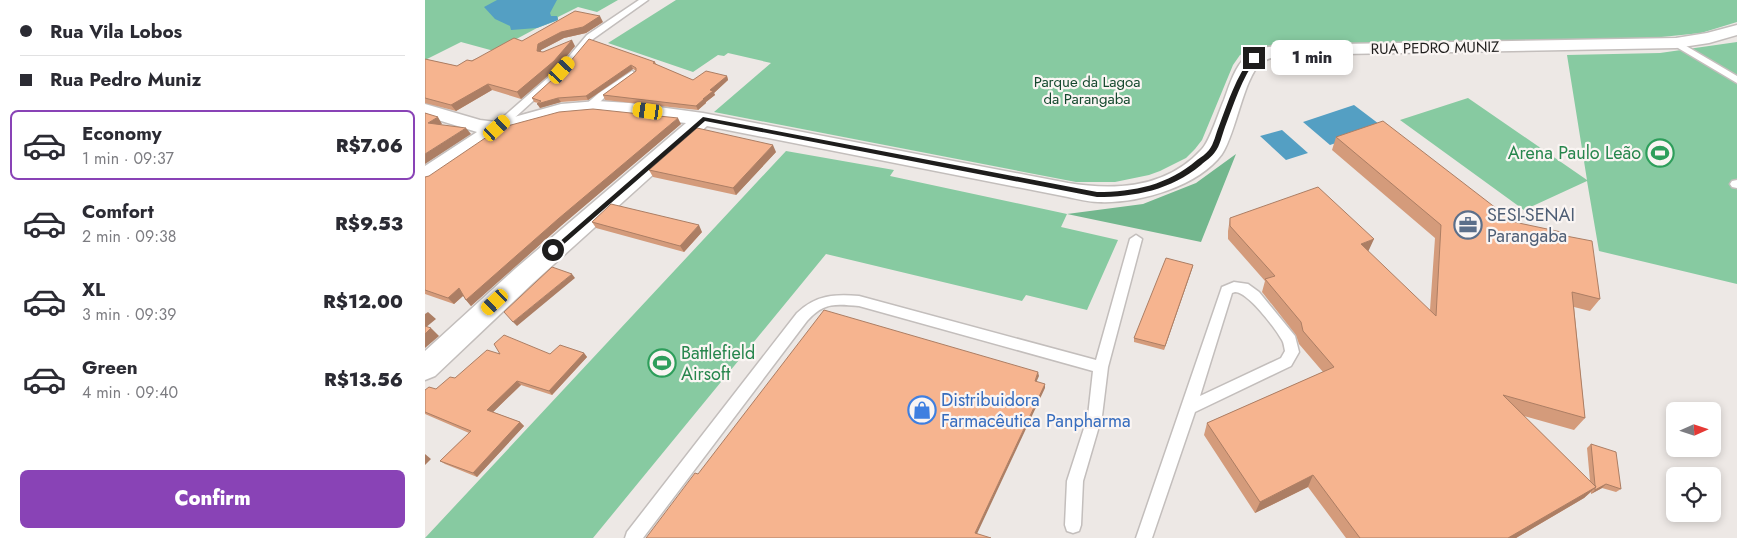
<!DOCTYPE html>
<meta charset="utf-8">
<style>
body{margin:0;font-family:Jost,sans-serif;background:#f7f7f7;color:#2b2b33;height:100vh;display:flex;flex-direction:column;font-size:19px;white-space:nowrap}
*{box-sizing:border-box;margin:0}
p{font-size:16px;color:#7c7c81}
.icon{flex:none;width:28px;height:28px;fill:none;stroke:currentColor;stroke-width:2;stroke-linecap:round;stroke-linejoin:round}
.map{position:relative;flex:1;overflow:hidden}
.panel{display:flex;flex-direction:column;background:#fff;width:425px}
.panel>*{flex:none}
.hud{display:grid;align-content:center;height:110px;padding:0 20px;background:#fff}
.needle{width:32px;rotate:87deg}
.tools{position:absolute;left:1241px;top:402px;display:grid;gap:10px}
.tools a{display:grid;place-items:center;width:55px;height:55px;border-radius:8px;background:#fff;box-shadow:0 2px 8px #0003;font-size:25px}
.end{position:absolute;width:22px;height:22px;margin:-11px;border:6px solid #1e1d1c;background:#fff;box-shadow:0 0 0 2px #fff}
.from{border-radius:50%}
.bubble{position:absolute;height:35px;border-radius:8px;background:#fff;box-shadow:0 2px 8px #0003;font-size:16px;font-weight:800;line-height:35px;text-align:center}
.car{position:absolute;width:15px;height:30px;margin:-15px -8px;border-radius:6px;box-shadow:0 0 4px 1px #0007;background:linear-gradient(#f5c518 24%,#345 0 40%,#f5c518 0 76%,#345 0 86%,#f5c518 0)}
.hud b{display:flex;align-items:center;gap:18px;height:48px;font-size:19px}
.hud b+b{border-top:1px solid #e1e1e2}
.hud i{width:12px;height:12px;background:#2b2b33}
ul{padding:0;list-style:none}
li{display:flex;align-items:center;gap:15px;height:70px;margin:0 10px 8px;padding:0 10px;border:2px solid transparent;border-radius:8px}
li div{flex:1}
li b{display:block;font-size:19px}
li em{font-style:normal;font-weight:800}
li.selected{border-color:#8943b6}
li>.icon{width:45px;height:45px;stroke-width:1.5}
.primary-button{display:flex;gap:10px;margin-top:auto;padding:10px 20px}
.primary-button a{flex:1;height:58px;border-radius:8px;background:#8943b6;color:#fff;font-size:20px;font-weight:800;line-height:58px;text-align:center}
main{display:flex;flex:1;min-height:0}
.map>svg:first-child{display:block}
.green{fill:#87caa1}
.forest{fill:#73b78e}
.water{fill:#549fc3}
.lines{fill:none;stroke-linecap:round;stroke-linejoin:round}
.lane-casing{stroke:#c3bebc;stroke-width:3}
.street-casing{stroke:#c3bebc;stroke-width:3}
.lane{fill:#fff;fill-rule:evenodd}
.street{fill:#fff;fill-rule:evenodd}
.wall{fill:#d49b7b}
.shaded-wall{fill:#ac7e64}
.building{fill:#f6b48f;stroke:#ac7e64}
.route{fill:#1e1d1c}
.labels{text-anchor:middle;stroke-width:4.5;stroke-linejoin:round;paint-order:stroke}
.far-street-label{font-size:15px;fill:#1e1d1c;stroke:#faf5f3}
.far-park-label{font-size:15px;fill:#14492e;stroke:#faf5f3}
.leisure-label{font-size:18px;fill:#27864d;stroke:#faf5f3;text-anchor:end}
.service-label{font-size:18px;fill:#4e5e75;stroke:#faf5f3;text-anchor:start}
.shop-label{font-size:18px;fill:#366cbe;stroke:#faf5f3;text-anchor:start}
</style>
<main>
<section class="panel">
<div class="hud">
<b><i class="from"></i>Rua Vila Lobos</b>
<b><i></i>Rua Pedro Muniz</b>
</div>
<ul>
<li class="selected"><svg class="icon" aria-label="car" viewBox="0 0 24 24"><path d="M5 17H2v-5l4-1 3-4h7l3 4 3 1v5h-3M9 17h6M6 11h13"/><circle cx="7" cy="17" r="2"/><circle cx="17" cy="17" r="2"/></svg><div><b>Economy</b><p>1 min · 09:37</p></div><em>R$7.06</em></li>
<li><svg class="icon" aria-label="car" viewBox="0 0 24 24"><path d="M5 17H2v-5l4-1 3-4h7l3 4 3 1v5h-3M9 17h6M6 11h13"/><circle cx="7" cy="17" r="2"/><circle cx="17" cy="17" r="2"/></svg><div><b>Comfort</b><p>2 min · 09:38</p></div><em>R$9.53</em></li>
<li><svg class="icon" aria-label="car" viewBox="0 0 24 24"><path d="M5 17H2v-5l4-1 3-4h7l3 4 3 1v5h-3M9 17h6M6 11h13"/><circle cx="7" cy="17" r="2"/><circle cx="17" cy="17" r="2"/></svg><div><b>XL</b><p>3 min · 09:39</p></div><em>R$12.00</em></li>
<li><svg class="icon" aria-label="car" viewBox="0 0 24 24"><path d="M5 17H2v-5l4-1 3-4h7l3 4 3 1v5h-3M9 17h6M6 11h13"/><circle cx="7" cy="17" r="2"/><circle cx="17" cy="17" r="2"/></svg><div><b>Green</b><p>4 min · 09:40</p></div><em>R$13.56</em></li>
</ul>
<div class="primary-button"><a>Confirm</a></div>
</section>
<div class="map">
<svg width="1312" height="538" viewBox="0 0 1312 538">
<rect width="100%" height="100%" fill="#ede8e5"/>
<path class="green" d="M0,0H193L172,12L153,7L133,17V20L112,28L69,51L36,42L0,60Z
M251,0H1312V22L1276,33L1217,39L836,46L815,55L808,65L777,140L770,149L761,158L735,171L724,175L690,182H651L289,112L346,63L303,53L299,56L293,55L268,72L183,43Z
M1312,42V284L1174,251L1162,181L1099,210L975,120L1043,98L1162,180L1142,55L1235,53Z
M361,151L469,170L465,176L642,214L636,227L693,240L662,310L601,295L597,301L401,254L168,538H0Z"/>
<path class="forest" d="M811,154L776,242L642,214L718,204L771,183Z"/>
<path class="water" d="M72,0H132L125,13L126,16H132L133,20L112,28L86,30L85,26L70,19L59,7Z
M929,105L958,127L905,145L878,122Z
M857,130L883,153L861,160L835,136Z"/>
<g class="lines">
<g class="lane-casing">
<path id="lane" d="M214,0H223L168,39L140,72L76,130H68L67,128L68,126L134,68L162,35Z
M1251,40L1312,76V83L1248,45V41Z
M207,71L212,74L210,76L180,97L168,109H160V105L174,93Z
M1312,180V188L1307,187L1305,184L1307,181Z
M711,235L717,239L683,367L677,416L658,481L656,525L654,531L648,533L642,531L640,525L642,481L663,416L668,371L434,306C410,304 399,302 382,321L218,538H200L202,532L372,313C391,295 409,294 434,296L671,360L705,239Z
M809,282L823,284L834,292L870,336L874,352L866,366L770,412L727,538H711L796,290L797,287ZM810,292C823,292 850,328 857,340C859,343 859,347 860,351L856,358L775,396L807,293Z"/>
</g>
<g class="street-casing">
<path id="street" d="M1312,25V35L1284,43L1251,48L861,55C852,57 843,57 836,63C819,77 811,133 797,154C773,187 712,204 673,202C663,202 653,199 643,197L282,126L108,283L10,376L0,380V351L90,269L261,123L172,113L137,116L79,132L8,181L0,183V166L52,132L0,116V104L55,120L71,122L136,104L172,101L204,103L278,113L643,183C691,191 742,188 777,149C785,141 794,111 799,100C805,84 810,65 824,54C834,47 849,46 861,45L1251,38L1282,33Z"/>
</g>
<use href="#lane" class="lane"/>
<use href="#street" class="street"/>
</g>
<path class="wall" d="M178,22L161,33L139,38L116,50V52H118L150,46L133,67L96,99L67,90L31,111L0,103V59L32,66L97,41Z
M230,62L232,65L268,80L302,76L303,80L289,93L290,95L281,102V103L273,110L180,100L178,95L211,71L208,69L163,100L136,102L115,108L113,103L109,102L107,98L139,69Z
M256,124L137,225L46,306L41,300L38,296L29,304L0,294V177Z
M911,137L1089,222L1141,236L1175,299L1165,311L1149,307L1160,418L1149,430L1099,416L1165,481L1162,448L1166,444L1196,489L1191,492L1177,488L1166,494V492L1159,498L1091,538H921L883,487L830,513L779,435L782,423L898,372L874,344L871,335L837,292L840,281L803,239V231L805,218L1005,310L1010,238L907,150Z
M351,152L311,195L228,177L224,170Z
M167,222L277,232L259,252L171,228Z
M768,265L767,269L739,350L709,342V338Z
M159,353L162,357L127,395L96,385L68,412L95,422L99,426L52,477L20,464L15,461L44,433L0,414V390L11,389L30,378L75,354H125Z"/>
<path class="shaded-wall" d="M175,16L178,22L161,33L139,38L116,50V57L112,51L113,44L136,32Z
M147,40L150,46L133,67L96,99L92,92Z
M206,65L208,69L163,100L161,96Z
M302,76L303,80L289,93L290,95L281,102V103L273,110L271,106L285,90Z
M63,84L67,90L31,111L26,105Z
M133,98L136,102L115,108L112,104Z
M13,117L17,124L8,129L3,123Z
M253,118L256,124L137,225L46,306L41,300L133,219Z
M41,128L46,134L0,164V154Z
M348,145L351,152L311,195L308,188Z
M274,225L277,232L259,252L255,246Z
M949,239L943,252L936,244Z
M768,265L767,269L739,350L740,346Z
M147,274L150,278L92,326L88,322Z
M34,288L39,295L29,304L23,298Z
M3,312L11,319L0,328V314Z
M6,328L14,336L0,348V334Z
M159,353L162,357L127,395L124,391Z
M613,372L614,376L610,385V381Z
M92,381L96,385L67,413L62,410Z
M620,384V388L551,536L550,533Z
M95,422L99,426L52,477L48,473Z
M0,454L6,459L0,465Z
M888,475L883,487L830,513L835,502Z
M1181,484L1177,488L1166,494L1170,490Z
M1171,487L1159,498L1091,538H1083Z"/>
<path class="building" d="M150,11L175,16L158,27L136,32L113,44L112,51L118,52L147,40L129,61L92,92L63,84L26,105L0,98V59L32,66L42,60L47,61L89,38L97,41Z
M164,39L230,62L228,63L268,80L281,71L302,76L285,90L288,91L278,99H279L271,106L178,95L211,71V68L206,65L161,96L133,98L112,104L116,101L107,98L139,69Z
M168,109L253,118L133,219L41,300L34,288L23,298L0,290V177L4,176L75,128L134,112Z
M0,113L13,117L3,123L41,128L0,154Z
M958,121L1089,222L1141,233V236L1167,241L1175,299L1147,292L1160,418L1078,395L1171,487L1083,538H935L888,475L835,502L782,423L909,367L878,331L876,322L840,279L850,276L805,226V218L893,187L949,239L936,244L1011,316L1016,225L911,137Z
M272,128L348,145L308,188L224,170Z
M186,204L274,225L255,246L167,222Z
M741,258L768,265L740,346L709,338Z
M127,267L147,274L88,322L79,312Z
M399,310L613,372L610,381L620,384L550,533L566,538H221L270,473L273,474Z
M0,326L6,328L0,334Z
M79,335L125,354L135,345L159,353L124,391L92,381L62,410L95,422L48,473L15,461L46,431L0,412V390L4,387L11,389L25,377L30,378L62,350L75,354L69,344Z
M1166,444L1191,452L1196,489L1181,484L1170,490V488L1171,487L1170,485Z"/>
<path class="route" d="M827,56L832,58C817,78 809,103 800,127C797,135 795,146 790,152C787,157 780,161 776,165C746,190 710,197 672,197L280,121L131,251H126L125,250L278,117L672,192C709,192 743,185 772,160C776,157 781,154 784,150C789,144 791,133 794,126C803,102 811,77 827,56Z"/>
<defs>
<g id="stadium-ring" transform="scale(1.4375)"><circle r="9.5" fill="#faf5f3" stroke="#2e9e5b" stroke-width="1.5"/><path d="M0-5a6.5 5 0 1 0 0 10a6.5 5 0 1 0 0-10ZM-3.5-1.8h7v3.6h-7Z" fill="#2e9e5b"/></g>
<g id="office-ring" transform="scale(1.4375)"><circle r="9.5" fill="#faf5f3" stroke="#5c6f8a" stroke-width="1.5"/><path d="M-6-3h4V-5.5h4V-3h4V5H-6ZM-1-4.5V-3h2v-1.5ZM-6 0V1H6V0Z" fill="#5c6f8a"/></g>
<g id="shop-ring" transform="scale(1.4375)"><circle r="9.5" fill="#faf5f3" stroke="#3f7fe0" stroke-width="1.5"/><path d="M-5-2.5h2.3a2.7 3.5 0 0 1 5.4 0H5L5.5 6h-11ZM-1.5-2.5h3a1.5 2.3 0 0 0-3 0Z" fill="#3f7fe0"/></g>
</defs>
<g fill-rule="evenodd">
<use href="#stadium-ring" x="1235" y="153"/>
<use href="#office-ring" x="1043" y="225"/>
<use href="#stadium-ring" x="237" y="363"/>
<use href="#shop-ring" x="497" y="410"/>
</g>
<g class="labels">
<g class="far-street-label">
<text transform="translate(1010 48) rotate(-1)" y="5">RUA PEDRO MUNIZ</text>
</g>
<g class="far-park-label">
<text x="662" y="87">Parque da Lagoa<tspan x="662" dy="17">da Parangaba</tspan></text>
</g>
<g class="leisure-label">
<text x="1216" y="159">Arena Paulo Leão</text>
<text x="256" y="359" text-anchor="start">Battlefield<tspan x="256" dy="21">Airsoft</tspan></text>
</g>
<g class="service-label">
<text x="1062" y="221">SESI-SENAI<tspan x="1062" dy="21">Parangaba</tspan></text>
</g>
<g class="shop-label">
<text x="516" y="406">Distribuidora<tspan x="516" dy="21">Farmacêutica Panpharma</tspan></text>
</g>
</g>
</svg>
<div class="tools">
<a><svg class="needle" viewBox="-14 -14 28 28"><path d="M0-13l5 13h-10z" fill="#e53935"/><path d="M0 13l5-13h-10z" fill="#7c7c81"/></svg></a>
<a><svg class="icon" aria-label="locate" viewBox="0 0 24 24"><circle cx="12" cy="12" r="6"/><path d="M12 2v4M12 18v4M2 12h4M18 12h4"/></svg></a>
</div>
<i class="end from" style="left:128px;top:250px"></i>
<i class="end" style="left:829px;top:58px"></i>
<div class="bubble" style="left:846px;top:40px;width:82px">1 min</div>
<i class="car" style="left:137px;top:70px;rotate:42deg"></i>
<i class="car" style="left:223px;top:111px;rotate:278deg"></i>
<i class="car" style="left:72px;top:128px;rotate:48deg"></i>
<i class="car" style="left:70px;top:302px;rotate:227deg"></i>
</div>
</main>
